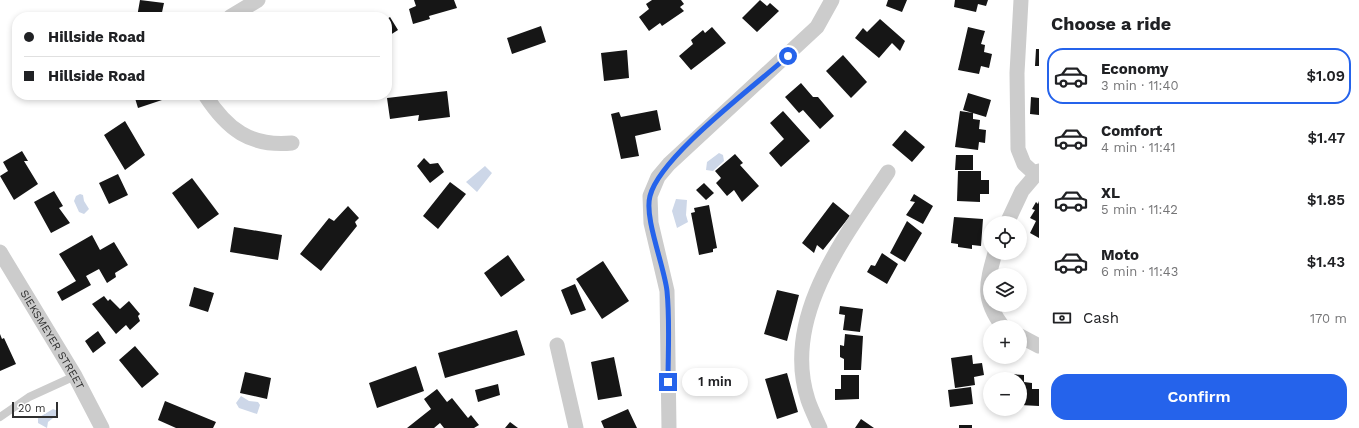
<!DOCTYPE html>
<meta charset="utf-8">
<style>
body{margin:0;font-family:"Work Sans",sans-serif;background:#f2f2f2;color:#202124;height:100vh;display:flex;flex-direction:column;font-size:15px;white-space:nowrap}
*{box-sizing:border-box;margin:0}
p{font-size:13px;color:#757577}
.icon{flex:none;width:22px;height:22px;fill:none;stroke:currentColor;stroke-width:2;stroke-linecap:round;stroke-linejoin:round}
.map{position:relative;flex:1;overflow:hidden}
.drawer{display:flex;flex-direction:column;background:#fff;width:320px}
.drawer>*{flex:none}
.top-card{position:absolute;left:12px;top:12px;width:380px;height:88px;border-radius:16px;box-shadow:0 2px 6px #0003;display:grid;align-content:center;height:88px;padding:0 12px;background:#fff}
.tools{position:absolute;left:983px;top:216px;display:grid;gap:8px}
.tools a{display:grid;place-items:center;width:44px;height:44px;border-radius:50%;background:#fff;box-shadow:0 2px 6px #0003;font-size:20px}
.scale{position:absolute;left:12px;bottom:10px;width:46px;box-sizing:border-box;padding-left:4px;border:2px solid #2f2f2f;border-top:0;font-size:11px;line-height:14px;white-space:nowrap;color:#2f2f2f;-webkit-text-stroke:3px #fff;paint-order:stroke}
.end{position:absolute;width:18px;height:18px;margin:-9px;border:5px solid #2563eb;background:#fff;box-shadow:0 0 0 2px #fff}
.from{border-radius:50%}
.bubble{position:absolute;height:28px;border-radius:14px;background:#fff;box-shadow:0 2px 6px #0003;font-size:13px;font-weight:600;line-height:28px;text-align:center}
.top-card b{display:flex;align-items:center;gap:14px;height:38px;font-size:15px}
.top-card b+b{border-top:1px solid #e0e0e0}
.top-card i{width:10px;height:10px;background:#202124}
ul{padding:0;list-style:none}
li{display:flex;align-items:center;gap:12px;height:56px;margin:0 8px 6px;padding:0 4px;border:2px solid transparent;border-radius:16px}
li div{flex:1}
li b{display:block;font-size:15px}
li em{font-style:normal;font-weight:600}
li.selected{border-color:#2563eb}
li>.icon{width:36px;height:36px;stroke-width:1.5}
h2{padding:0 12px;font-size:18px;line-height:48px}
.pay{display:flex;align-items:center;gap:10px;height:44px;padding:0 12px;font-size:15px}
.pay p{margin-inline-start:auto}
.action{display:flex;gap:8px;margin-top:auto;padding:8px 12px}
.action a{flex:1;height:46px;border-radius:16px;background:#2563eb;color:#fff;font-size:16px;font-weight:600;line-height:46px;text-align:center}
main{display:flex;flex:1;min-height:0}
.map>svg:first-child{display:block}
.water{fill:#cdd7e8}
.building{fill:#161616}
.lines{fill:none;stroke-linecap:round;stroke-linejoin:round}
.service{stroke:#ccc;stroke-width:8}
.minor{stroke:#ccc;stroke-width:15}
.route{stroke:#2563eb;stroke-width:5}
.labels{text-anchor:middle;stroke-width:4;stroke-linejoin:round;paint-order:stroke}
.street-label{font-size:11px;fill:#2f2f2f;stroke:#fff}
</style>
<main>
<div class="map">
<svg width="1039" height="428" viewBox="0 0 1039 428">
<rect width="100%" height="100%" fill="#fff"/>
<path class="water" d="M719,153L723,155L724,161L713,171L706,170L707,162Z
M485,166L492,173L477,192L466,182Z
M80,194L83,195L84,201L89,209L84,214L79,212L74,201L76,196Z
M676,199L687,200L686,215L688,222L677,228L672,211Z
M241,396L249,401L258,402L260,405L257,414L239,408L236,403Z
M53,409L58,411V414L48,422L47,428L38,423V418Z"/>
<path class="building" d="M140,0L164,3L161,17H137Z
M414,0H454L457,8L429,16L430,19L413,24L409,9L416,6Z
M652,0H681L684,4L680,7L684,11L662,26L660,23L649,31L639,17L649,9L646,4Z
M760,0L767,6L770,3L779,11L757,32L742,18Z
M888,0H907L902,12L886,6Z
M955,0H988L986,6L978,4L976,12L954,7Z
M390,17L398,30L387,37V19Z
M880,19L905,41L900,51L892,43L879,58L855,38L863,28L867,32Z
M541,26L546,42L512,54L507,38Z
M712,27L726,43L691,70L679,56L693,44L691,40L703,30L705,33Z
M968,27L985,31L981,44L985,45L984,52L992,54L989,68L981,66L979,74L958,70Z
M1036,49H1039V66H1035Z
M627,50L629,78L604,81L601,53Z
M843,55L867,82L851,98L826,71Z
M801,83L813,97H818L834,116L820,129L803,110L799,113L785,97Z
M447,91L450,117L418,121L419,115L390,119L387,98Z
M968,93L991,100L986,117L963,110Z
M134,95H164L165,99L138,108Z
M1031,97L1039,98V115L1030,114Z
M657,110L661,130L635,136L639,156L621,159L611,114L619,112L621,117Z
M783,111L810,141L781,167L769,153L784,139L770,123Z
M960,111L973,113V119L980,120L979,129L986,130L985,143L979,142L978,150L955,147Z
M125,121L145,155L125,170L104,135Z
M905,130L925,147L912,162L892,145Z
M22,151L28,161H24L38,184L14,200L0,176L8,171L3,162Z
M735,154L743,163L740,165L759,186L742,202L734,190L727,196L716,183L721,178L715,171Z
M956,155H973V170H955Z
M424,158L430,164L438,163L444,172L430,183L417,166Z
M958,171H981V180H989V194H980V202L957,201Z
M118,174L128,195L109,204L99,183Z
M192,178L219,214L198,229L172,193Z
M450,182L466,194L438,229L423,216Z
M704,183L714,193L706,200L696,190Z
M54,191L63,206L59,208L70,223L51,233L34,202Z
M914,194L933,206L923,224L906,215L915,202L910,201Z
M1039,201V238L1030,233L1036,221L1030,218L1035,210L1032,209L1036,202L1038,204Z
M833,202L850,216L823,250L817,245L814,253L802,243Z
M709,205L717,248L713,249V252L699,255L691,213L695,212L694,208Z
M348,206L359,218L355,222L357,226L321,271L300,254L329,218L334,221Z
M954,217L983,219L981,246L972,245V249L958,247V244L951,243Z
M907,221L922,233L905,262L890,253Z
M234,227L282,235L278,260L230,252Z
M92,235L100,250L114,242L128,265L115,273L116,277L107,283L99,269L86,276L91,285L62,301L57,292L76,281L59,254Z
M882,253L898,264L887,284L867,272L871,265L875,266Z
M508,255L525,280L501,297L484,273Z
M603,261L629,301L602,319L576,279Z
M575,284L586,310L571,315L561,290Z
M194,287L214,293L208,312L189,306Z
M777,290L799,295L787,341L764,334Z
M104,296L108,301L110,299L120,309L129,301L140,314L138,316L140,321L130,330L126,325L116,334L92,304Z
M840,306L863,309L860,332L843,330L845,315L839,314Z
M517,330L525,355L445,378L438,353Z
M98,331L106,343L93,353L85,341Z
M0,334L2,339L4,338L16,364L0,371Z
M845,334L863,336L861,370H844V359L840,357V345L844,346Z
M135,346L159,374L142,388L119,360Z
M972,355L973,364L982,363L984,375L974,377L975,385L955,388L951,358Z
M614,357L622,396L598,400L591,362Z
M416,366L424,391L377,408L369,383Z
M245,372L271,378L267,399L240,393Z
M787,373L798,412L777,419L765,379Z
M1011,374L1024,375V382L1032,383V389H1039V406L1020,405V379H1010Z
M841,375H859V399L835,400V389H841Z
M498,384L500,395L478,402L475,390Z
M971,387L973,404L950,407L948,390Z
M437,389L447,402L452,398L468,418L471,415L479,425L474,428H444L440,423L434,428H407L431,409L424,399Z
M165,401L216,422L213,428H176L158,420Z
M628,409L637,428H604L601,421Z
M861,419L874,428H855Z
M510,422L518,428H505Z
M959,425H972V428H959Z"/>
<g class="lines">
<path class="service" d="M0,417L29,397L75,376"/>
<g class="minor">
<path d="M1021,0L1017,73L1018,149L1024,164L1035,174"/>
<path d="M230,17L258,0"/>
<path d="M205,95C227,129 250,147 292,143"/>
<path d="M1007,223L1022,191L1039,171"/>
<path id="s1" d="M0,252L75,376L102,428"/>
<path d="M995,253C986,285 982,299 1003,327"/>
<path d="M1020,336L1039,346"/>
<path d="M557,345L576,428"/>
<path d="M669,428L667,291L651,223L650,196L658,177L669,164L817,27L832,0"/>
<path d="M820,428C816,419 811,409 808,400C781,317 845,237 888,172"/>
</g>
</g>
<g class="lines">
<path class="route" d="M668,382C668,352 670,321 667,291C664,265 644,218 650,196C660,156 755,86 788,56"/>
</g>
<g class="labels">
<g class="street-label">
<text dy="4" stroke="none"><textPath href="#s1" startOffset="102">SIEKSMEYER STREET</textPath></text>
</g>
</g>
</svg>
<div class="tools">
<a><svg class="icon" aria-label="locate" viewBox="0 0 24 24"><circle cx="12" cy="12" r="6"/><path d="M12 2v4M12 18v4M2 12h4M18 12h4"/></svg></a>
<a><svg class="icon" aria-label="layers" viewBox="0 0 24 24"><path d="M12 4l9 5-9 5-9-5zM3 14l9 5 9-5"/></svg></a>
<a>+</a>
<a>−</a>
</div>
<div class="scale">20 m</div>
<i class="end from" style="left:788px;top:56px"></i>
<i class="end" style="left:668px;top:382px"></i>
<div class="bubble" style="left:682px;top:368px;width:66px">1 min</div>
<div class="top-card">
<b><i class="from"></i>Hillside Road</b>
<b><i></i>Hillside Road</b>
</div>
</div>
<section class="drawer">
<h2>Choose a ride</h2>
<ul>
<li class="selected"><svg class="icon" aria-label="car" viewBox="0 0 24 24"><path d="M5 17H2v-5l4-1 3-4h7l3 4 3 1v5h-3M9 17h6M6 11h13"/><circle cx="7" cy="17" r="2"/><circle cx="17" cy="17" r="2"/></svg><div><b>Economy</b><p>3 min · 11:40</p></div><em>$1.09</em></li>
<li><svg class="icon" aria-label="car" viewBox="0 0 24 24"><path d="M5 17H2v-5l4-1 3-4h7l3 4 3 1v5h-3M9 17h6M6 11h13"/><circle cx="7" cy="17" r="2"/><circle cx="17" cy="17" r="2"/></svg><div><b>Comfort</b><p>4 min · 11:41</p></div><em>$1.47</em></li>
<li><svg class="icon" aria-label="car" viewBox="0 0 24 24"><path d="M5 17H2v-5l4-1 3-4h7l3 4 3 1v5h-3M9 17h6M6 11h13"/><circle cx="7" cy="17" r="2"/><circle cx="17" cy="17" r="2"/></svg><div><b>XL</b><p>5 min · 11:42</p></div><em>$1.85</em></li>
<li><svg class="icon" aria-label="car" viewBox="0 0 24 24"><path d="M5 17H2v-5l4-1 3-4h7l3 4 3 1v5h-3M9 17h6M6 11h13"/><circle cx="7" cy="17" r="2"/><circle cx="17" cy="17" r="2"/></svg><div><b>Moto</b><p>6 min · 11:43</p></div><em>$1.43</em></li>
</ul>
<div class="pay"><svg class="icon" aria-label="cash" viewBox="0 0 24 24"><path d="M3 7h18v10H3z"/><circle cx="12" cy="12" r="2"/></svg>Cash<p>170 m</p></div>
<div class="action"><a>Confirm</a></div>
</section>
</main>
